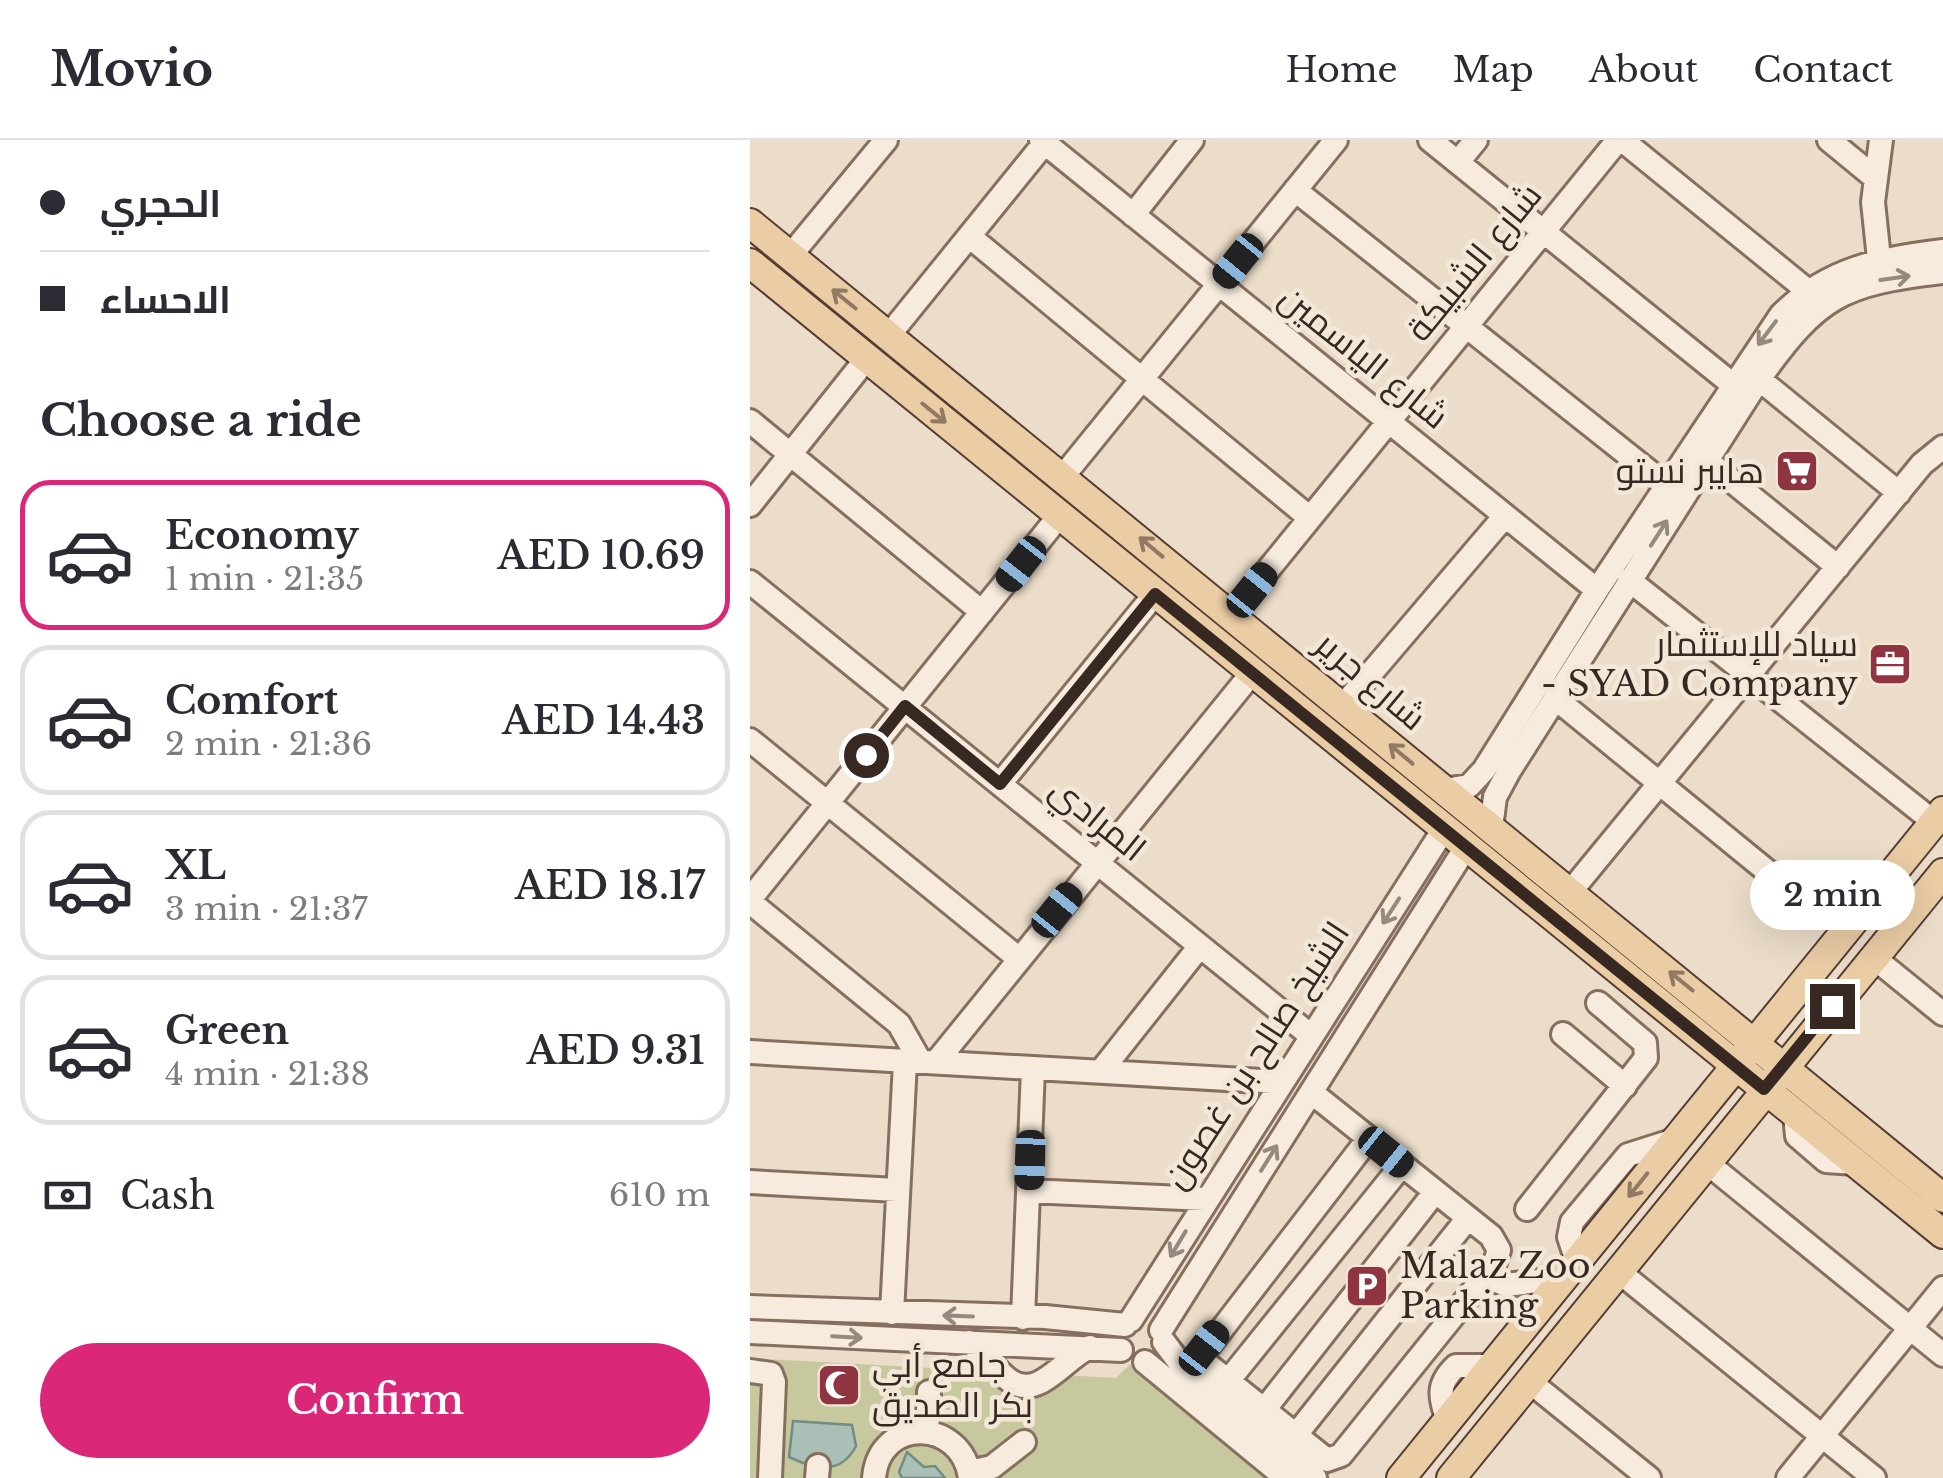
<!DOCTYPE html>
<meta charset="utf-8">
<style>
body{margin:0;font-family:"Libre Baskerville",Cairo,serif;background:#f2f2f3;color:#2b2b33;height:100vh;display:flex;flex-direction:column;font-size:38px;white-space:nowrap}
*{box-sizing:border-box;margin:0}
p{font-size:32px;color:#7c7c81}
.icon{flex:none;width:55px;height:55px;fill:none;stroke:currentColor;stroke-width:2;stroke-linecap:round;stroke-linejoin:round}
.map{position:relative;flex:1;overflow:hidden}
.details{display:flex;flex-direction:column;background:#fff;width:750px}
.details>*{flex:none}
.hud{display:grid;align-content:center;height:220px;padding:0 40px;background:#fff}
.end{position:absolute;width:45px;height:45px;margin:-22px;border:12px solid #372922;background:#fff;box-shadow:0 0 0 5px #fff}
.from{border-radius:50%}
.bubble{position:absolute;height:70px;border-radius:35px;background:#fff;box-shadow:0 10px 40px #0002;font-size:32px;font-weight:600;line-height:70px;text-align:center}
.car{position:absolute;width:30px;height:60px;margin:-30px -15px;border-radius:12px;box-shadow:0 0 8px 2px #0007;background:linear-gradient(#222 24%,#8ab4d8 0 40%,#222 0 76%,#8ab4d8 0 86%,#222 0)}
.hud b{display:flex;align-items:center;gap:35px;height:95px;font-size:38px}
.hud b+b{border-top:2px solid #e1e1e2}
.hud i{width:25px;height:25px;background:#2b2b33}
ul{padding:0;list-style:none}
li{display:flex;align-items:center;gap:30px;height:150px;margin:0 20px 15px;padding:0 20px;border:5px solid #e1e1e2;border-radius:30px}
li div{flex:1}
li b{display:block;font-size:38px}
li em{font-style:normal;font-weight:600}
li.current{border-color:#db2777}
li>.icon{width:90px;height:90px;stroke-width:1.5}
h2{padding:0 40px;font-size:45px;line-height:120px}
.pay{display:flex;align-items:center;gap:25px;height:110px;padding:0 40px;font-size:38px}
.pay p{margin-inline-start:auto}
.action{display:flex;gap:20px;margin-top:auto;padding:20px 40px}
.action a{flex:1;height:115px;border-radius:60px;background:#db2777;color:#fff;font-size:40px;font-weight:600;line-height:115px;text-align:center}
header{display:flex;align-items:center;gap:60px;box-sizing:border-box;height:140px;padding:0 50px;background:#fff;border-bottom:2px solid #e1e1e2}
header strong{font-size:48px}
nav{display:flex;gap:55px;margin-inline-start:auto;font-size:35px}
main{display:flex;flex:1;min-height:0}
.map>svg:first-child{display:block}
.green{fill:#c8c89e}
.water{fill:#aabfb6;stroke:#718d83;stroke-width:2.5}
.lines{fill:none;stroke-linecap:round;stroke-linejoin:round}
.minor-casing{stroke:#866f5f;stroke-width:28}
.major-casing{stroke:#543e33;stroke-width:32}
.minor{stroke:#f6ebdc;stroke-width:22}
.major{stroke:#eacca5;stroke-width:28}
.oneway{stroke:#968a7f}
.oneway2{stroke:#907a64}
.route{stroke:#372922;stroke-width:12}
.labels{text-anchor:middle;stroke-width:9;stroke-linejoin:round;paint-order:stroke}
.street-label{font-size:35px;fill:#372922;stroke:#f3e8d8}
.poi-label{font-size:35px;fill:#372922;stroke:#f3e8d8;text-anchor:end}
</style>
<header>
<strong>Movio</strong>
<nav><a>Home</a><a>Map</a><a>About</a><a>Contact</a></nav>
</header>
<main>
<section class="details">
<div class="hud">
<b><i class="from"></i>الحجري</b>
<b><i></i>الاحساء</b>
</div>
<h2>Choose a ride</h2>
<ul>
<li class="current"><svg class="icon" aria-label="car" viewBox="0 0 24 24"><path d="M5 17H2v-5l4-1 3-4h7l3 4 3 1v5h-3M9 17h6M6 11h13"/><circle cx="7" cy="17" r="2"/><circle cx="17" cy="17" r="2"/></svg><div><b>Economy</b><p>1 min · 21:35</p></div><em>AED 10.69</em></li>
<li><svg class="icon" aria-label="car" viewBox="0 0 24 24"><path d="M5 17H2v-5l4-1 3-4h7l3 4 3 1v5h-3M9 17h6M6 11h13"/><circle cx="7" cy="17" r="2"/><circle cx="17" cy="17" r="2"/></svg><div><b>Comfort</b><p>2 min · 21:36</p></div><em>AED 14.43</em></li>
<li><svg class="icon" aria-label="car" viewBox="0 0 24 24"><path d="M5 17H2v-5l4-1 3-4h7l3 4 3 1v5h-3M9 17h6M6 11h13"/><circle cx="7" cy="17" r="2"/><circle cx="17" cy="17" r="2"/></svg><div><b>XL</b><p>3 min · 21:37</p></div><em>AED 18.17</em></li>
<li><svg class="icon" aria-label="car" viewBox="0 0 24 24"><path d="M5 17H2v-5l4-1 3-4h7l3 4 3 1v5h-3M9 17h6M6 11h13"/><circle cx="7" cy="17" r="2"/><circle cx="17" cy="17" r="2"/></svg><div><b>Green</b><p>4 min · 21:38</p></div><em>AED 9.31</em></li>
</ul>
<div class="pay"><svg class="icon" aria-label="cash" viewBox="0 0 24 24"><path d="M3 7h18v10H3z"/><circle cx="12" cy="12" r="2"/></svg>Cash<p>610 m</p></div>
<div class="action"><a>Confirm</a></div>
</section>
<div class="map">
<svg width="1193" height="1338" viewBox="0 0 1193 1338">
<rect width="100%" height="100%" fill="#ebddc9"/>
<path class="green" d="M0,1218L366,1238L380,1224L524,1338H0Z"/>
<path class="water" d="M43,1281L102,1285L106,1306C91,1335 66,1330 39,1317Z
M157,1312L174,1327L185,1326L195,1338H152L149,1332Z"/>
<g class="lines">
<g class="minor-casing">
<path id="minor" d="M291,0L847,450
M680,0L982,244
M872,0L1058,151
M1079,0L1124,37
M708,22L726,0
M545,50L916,345
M383,75L442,0
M219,96L560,378
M40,116L136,0
M1129,119L1123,62L1131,0
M139,195L297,0
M1009,239L1149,353
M0,281L232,472
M956,320L1088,427
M314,335L586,0
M0,365L117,218
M879,440L1184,682
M0,442L560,895
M482,474L868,0
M805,558L1055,762L1081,774L1109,773
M593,566L755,376
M0,600L268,818
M250,644L405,454
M694,650L719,646L734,630L847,450L1031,175C1078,128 1129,119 1193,111
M741,688L745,657L759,631L1009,239C1069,155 1091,144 1193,132
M821,751L1172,324L1193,307
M0,759L310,375
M0,762L149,884L170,921
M1123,817L1193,874
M813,894L875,946
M0,912L529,942
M187,921L502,533
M351,931L450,806
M561,952L741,1096L749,1110L744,1125L591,1315L577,1320L457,1224L452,1215L619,998
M1045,974L1047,996L1076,1021L1105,1023
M956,1022L1193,1215
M0,1042L147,1050
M278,1051L455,1059
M777,1069L896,918L895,903L848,863
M827,1121L819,1097L822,1082L878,1015L925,1000
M868,1131L1124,1338
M735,1136L756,1145L813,1138
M0,1167L295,1177L375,1185
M142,1173L155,922
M273,1178L283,929
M381,1180L694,689
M411,1190L716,707
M0,1192L371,1210
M219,1202C235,1213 244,1229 259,1240C288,1262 315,1217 340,1207
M414,1202L441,1238L565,1338
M395,1222L536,1338
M0,1231L21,1234L24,1242L20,1338
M478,1241L652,1025
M779,1241L899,1338
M698,1281C690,1257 686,1245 706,1226H742
M495,1282L514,1270L685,1052
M177,1291L179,1252
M540,1318L545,1296L718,1078
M220,1332L242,1327L274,1302
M67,1338L68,1326
M124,1338C129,1276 212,1278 220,1338
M1038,1338L1193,1148"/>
</g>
<g class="major-casing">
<path id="major" d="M0,83L1193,1058
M0,123L1193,1094
M651,1338L1193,671
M701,1338L1193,733"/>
</g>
<use href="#minor" class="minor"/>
<use href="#major" class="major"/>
</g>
<defs><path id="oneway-shaft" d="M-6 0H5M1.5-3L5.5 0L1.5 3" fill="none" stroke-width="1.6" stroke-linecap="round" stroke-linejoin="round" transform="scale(2.5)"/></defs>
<g class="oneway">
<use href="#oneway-shaft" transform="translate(1145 138) rotate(-8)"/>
<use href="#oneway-shaft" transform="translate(1017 193) rotate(127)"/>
<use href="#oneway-shaft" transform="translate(909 393) rotate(-57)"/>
<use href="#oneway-shaft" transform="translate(641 771) rotate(123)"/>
<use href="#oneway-shaft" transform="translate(519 1018) rotate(-58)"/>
<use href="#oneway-shaft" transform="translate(428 1104) rotate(121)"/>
<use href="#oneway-shaft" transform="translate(208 1176) rotate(-178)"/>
<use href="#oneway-shaft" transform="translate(97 1197) rotate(3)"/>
</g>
<g class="oneway2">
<use href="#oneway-shaft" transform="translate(94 159) rotate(-141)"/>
<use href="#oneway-shaft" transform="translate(184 273) rotate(39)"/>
<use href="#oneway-shaft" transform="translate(401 407) rotate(-140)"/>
<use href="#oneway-shaft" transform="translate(651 614) rotate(-140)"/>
<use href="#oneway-shaft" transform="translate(931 841) rotate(-141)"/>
<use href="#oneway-shaft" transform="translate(888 1045) rotate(129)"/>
</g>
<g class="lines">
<path class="route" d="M116,615L155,566L250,644L405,454L1014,949L1082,866"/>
</g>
<defs>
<g id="supermarket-square" transform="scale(2.25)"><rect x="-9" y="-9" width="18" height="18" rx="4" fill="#8f3541" stroke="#f3e8d8"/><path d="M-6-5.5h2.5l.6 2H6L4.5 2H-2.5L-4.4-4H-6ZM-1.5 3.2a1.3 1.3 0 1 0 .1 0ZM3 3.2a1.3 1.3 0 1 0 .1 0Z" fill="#fff"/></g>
<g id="office-square" transform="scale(2.25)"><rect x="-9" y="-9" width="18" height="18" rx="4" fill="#8f3541" stroke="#f3e8d8"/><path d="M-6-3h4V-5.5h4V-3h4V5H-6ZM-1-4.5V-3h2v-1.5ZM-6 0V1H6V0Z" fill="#fff"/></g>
<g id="parking-square" transform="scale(2.25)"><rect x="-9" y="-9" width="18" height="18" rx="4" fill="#8f3541" stroke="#f3e8d8"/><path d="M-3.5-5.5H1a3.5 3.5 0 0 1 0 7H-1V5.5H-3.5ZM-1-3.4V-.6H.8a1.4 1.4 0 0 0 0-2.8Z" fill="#fff"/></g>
<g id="mosque-square" transform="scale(2.25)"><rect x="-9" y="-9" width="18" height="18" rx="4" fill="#8f3541" stroke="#f3e8d8"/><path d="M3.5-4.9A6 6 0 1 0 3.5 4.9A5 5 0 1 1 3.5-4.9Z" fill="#fff"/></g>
</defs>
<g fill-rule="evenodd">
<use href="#supermarket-square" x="1047" y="331"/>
<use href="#office-square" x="1140" y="524"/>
<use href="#parking-square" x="617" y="1146"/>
<use href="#mosque-square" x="89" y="1245"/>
</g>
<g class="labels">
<g class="street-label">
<text transform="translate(724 122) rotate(-51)" y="12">شارع الشبيكة</text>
<text transform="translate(614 217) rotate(39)" y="12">شارع الياسمين</text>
<text transform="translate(621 541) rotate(40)" y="12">شارع جرير</text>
<text transform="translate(348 679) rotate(39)" y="12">المرادي</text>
<text transform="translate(506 915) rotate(-57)" y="12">الشيخ صالح بن غصون</text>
</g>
<g class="poi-label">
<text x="1014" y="343">هايبر نستو</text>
<text x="1108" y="516">سياد للإستثمار<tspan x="1108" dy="40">- SYAD Company</tspan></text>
<text x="650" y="1138" text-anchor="start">Malaz Zoo<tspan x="650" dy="40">Parking</tspan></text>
<text x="122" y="1237" text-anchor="start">جامع أبي<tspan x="122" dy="40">بكر الصديق</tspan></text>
</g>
</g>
</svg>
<i class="end from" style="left:116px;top:615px"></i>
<i class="end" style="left:1082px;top:866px"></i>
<div class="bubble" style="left:1000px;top:720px;width:165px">2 min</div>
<i class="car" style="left:488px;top:121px;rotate:219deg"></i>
<i class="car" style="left:271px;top:424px;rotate:218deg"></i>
<i class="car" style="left:502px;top:450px;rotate:39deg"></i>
<i class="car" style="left:307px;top:770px;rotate:39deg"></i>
<i class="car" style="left:636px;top:1012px;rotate:129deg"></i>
<i class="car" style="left:280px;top:1020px;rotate:182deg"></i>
<i class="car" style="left:454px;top:1208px;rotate:38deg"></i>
</div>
</main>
